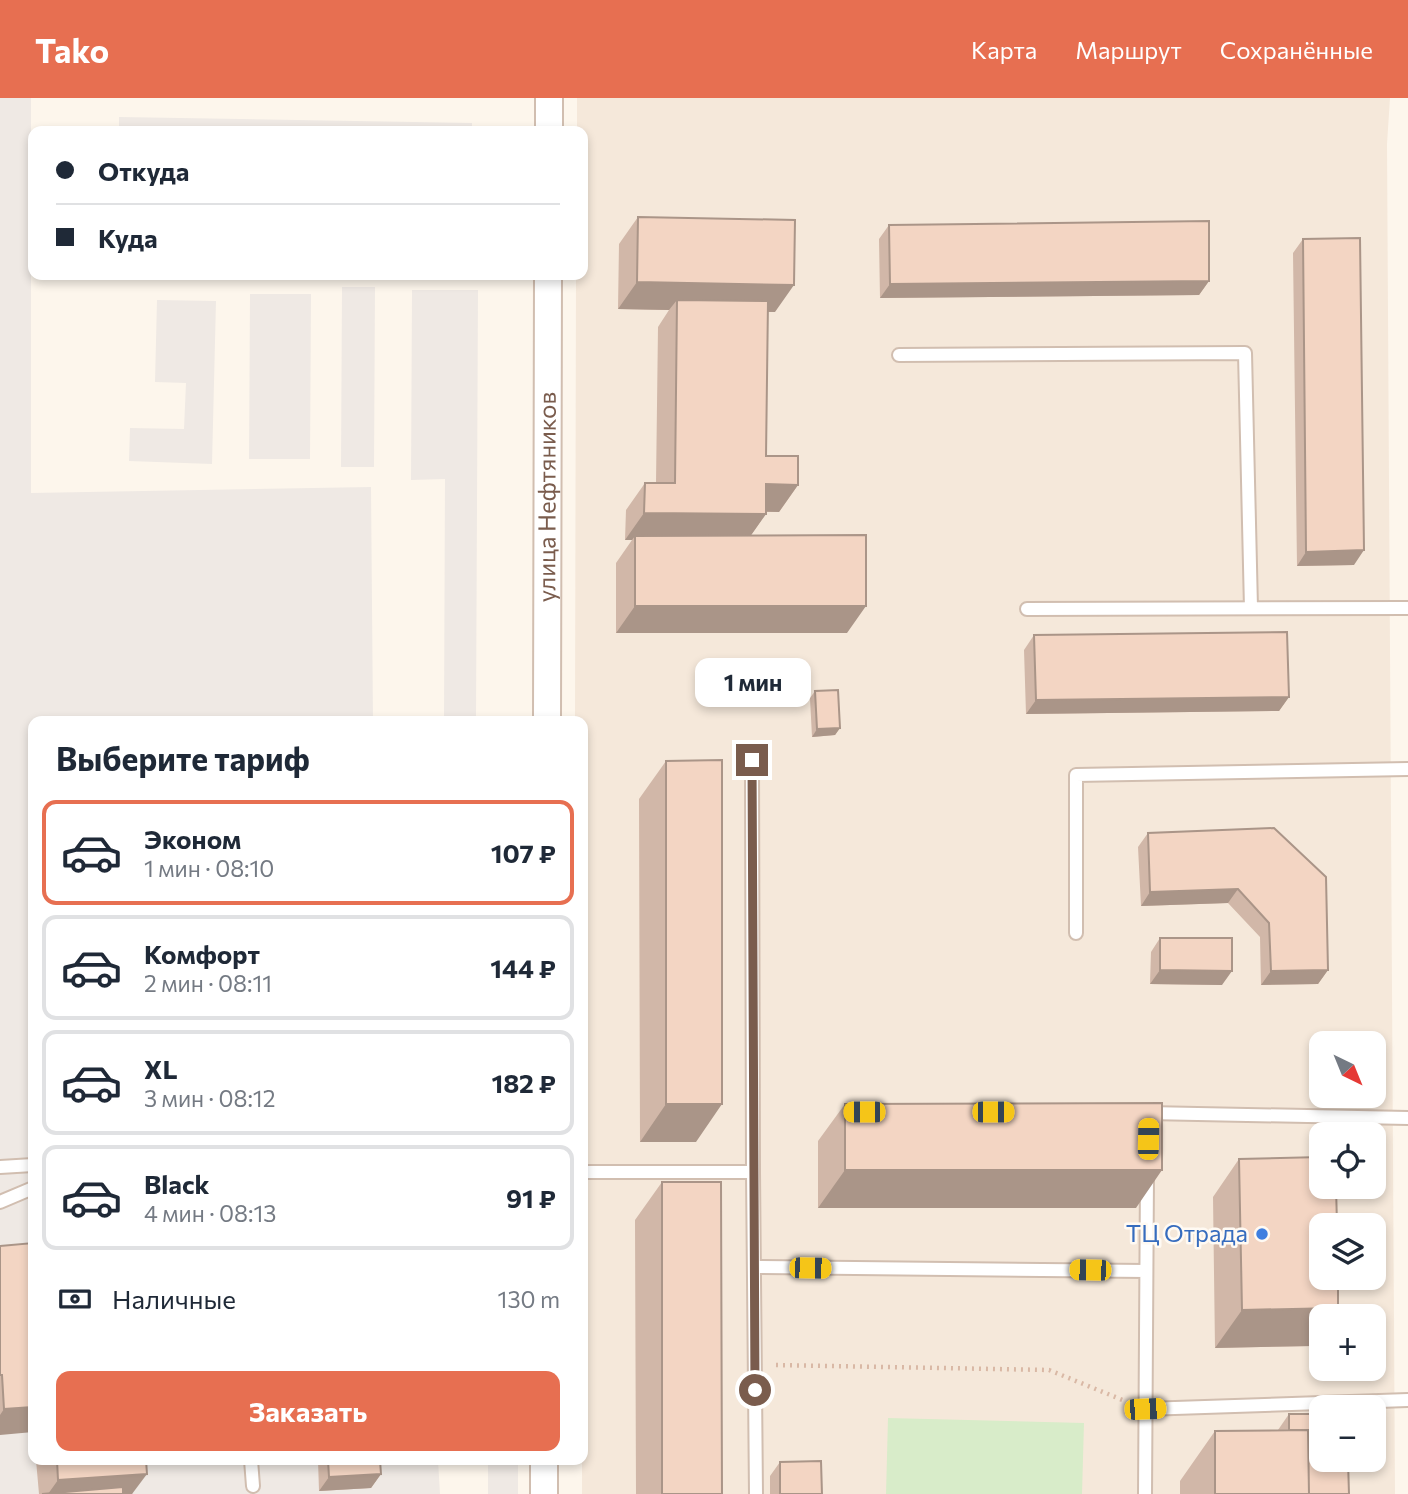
<!DOCTYPE html>
<html lang="ru">
<meta charset="utf-8">
<style>
body{margin:0;font-family:Commissioner,sans-serif;background:#f2f2f3;color:#1f2937;height:100vh;display:flex;flex-direction:column;font-size:26px;white-space:nowrap}
*{box-sizing:border-box;margin:0}
p{font-size:23px;color:#747a83}
.icon{flex:none;width:38px;height:38px;fill:none;stroke:currentColor;stroke-width:2;stroke-linecap:round;stroke-linejoin:round}
.map{position:relative;flex:1;overflow:hidden}
.drawer{position:absolute;left:28px;top:618px;width:560px;height:749px;display:flex;flex-direction:column;background:#fff;border-radius:14px;box-shadow:0 4px 10px #0003}
.drawer>*{flex:none}
.top-card{position:absolute;left:28px;top:28px;width:560px;height:154px;border-radius:14px;box-shadow:0 4px 10px #0003;display:grid;align-content:center;height:154px;padding:0 28px;background:#fff}
.needle{width:46px;rotate:137deg}
.tools{position:absolute;left:1309px;top:933px;display:grid;gap:14px}
.tools a{display:grid;place-items:center;width:77px;height:77px;border-radius:14px;background:#fff;box-shadow:0 4px 10px #0003;font-size:35px}
.end{position:absolute;width:32px;height:32px;margin:-16px;border:9px solid #7a5c4d;background:#fff;box-shadow:0 0 0 4px #fff}
.from{border-radius:50%}
.bubble{position:absolute;height:49px;border-radius:14px;background:#fff;box-shadow:0 4px 10px #0003;font-size:23px;font-weight:700;line-height:49px;text-align:center}
.car{position:absolute;width:21px;height:42px;margin:-21px -10px;border-radius:9px;box-shadow:0 0 5px 2px #0007;background:linear-gradient(#f5c518 24%,#345 0 40%,#f5c518 0 76%,#345 0 86%,#f5c518 0)}
.top-card b{display:flex;align-items:center;gap:24px;height:66px;font-size:26px}
.top-card b+b{border-top:2px solid #e0e1e3}
.top-card i{width:18px;height:18px;background:#1f2937}
ul{padding:0;list-style:none}
li{display:flex;align-items:center;gap:21px;height:105px;margin:0 14px 10px;padding:0 14px;border:4px solid #e0e1e3;border-radius:14px}
li div{flex:1}
li b{display:block;font-size:26px}
li em{font-style:normal;font-weight:700}
li.active{border-color:#e76f51}
li>.icon{width:63px;height:63px;stroke-width:1.5}
h2{padding:0 28px;font-size:32px;line-height:84px}
.pay{display:flex;align-items:center;gap:18px;height:77px;padding:0 28px;font-size:26px}
.pay p{margin-inline-start:auto}
.primary-button{display:flex;gap:14px;margin-top:auto;padding:14px 28px}
.primary-button a{flex:1;height:80px;border-radius:14px;background:#e76f51;color:#fff;font-size:28px;font-weight:700;line-height:80px;text-align:center}
header{display:flex;align-items:center;gap:42px;box-sizing:border-box;height:98px;padding:0 35px;background:#e76f51;color:#fff}
header strong{font-size:33px}
nav{display:flex;gap:38px;margin-inline-start:auto;font-size:24px}
.map>svg:first-child{display:block}
.residential{fill:#f5e8da;fill-rule:evenodd}
.industrial{fill:#efe9e4}
.green{fill:#d8ecc9}
.lines{fill:none;stroke-linecap:round;stroke-linejoin:round}
.lane-casing{stroke:#d1beb0;stroke-width:16}
.street-casing{stroke:#d1beb0;stroke-width:30}
.path{stroke:#d9b8a5;stroke-width:4.5;stroke-dasharray:2 5;stroke-linecap:butt}
.lane{stroke:#fff;stroke-width:12}
.street{stroke:#fff;stroke-width:26}
.wall{fill:#d1b7a8}
.shaded-wall{fill:#aa9588}
.building{fill:#f3d5c3;stroke:#aa9588;stroke-width:2}
.route{stroke:#7a5c4d;stroke-width:9}
.shop-dot{fill:#3f7fe0;stroke:#fffaf3;stroke-width:2.5}
.labels{text-anchor:middle;stroke-width:5;stroke-linejoin:round;paint-order:stroke}
.street-label{font-size:24px;fill:#7a5c4d;stroke:#fffaf3}
.shop-label{font-size:24px;fill:#366cbe;stroke:#fffaf3;text-anchor:end}
</style>
<header>
<strong>Tako</strong>
<nav><a>Карта</a><a>Маршрут</a><a>Сохранённые</a></nav>
</header>
<div class="map">
<svg width="1408" height="1396" viewBox="0 0 1408 1396">
<rect width="100%" height="100%" fill="#fdf6ec"/>
<path class="residential" d="M577,0H1390L1387,46L1395,1396H582L583,623H575L576,177H583V33H577ZM1321,945H1374V998H1321ZM1321,1036H1374V1088H1321ZM1321,1127H1374V1180H1321ZM1321,1218H1374V1270H1321ZM1321,1309H1374V1362H1321Z"/>
<path class="industrial" d="M0,0H31V395L371,389L373,623H33V1362H438L440,1396H0Z
M119,19L472,25V33H119Z
M342,189H375L374,369H341Z
M412,192H478L476,623H444L445,381L411,382Z
M250,196H311L310,361H249Z
M157,202L216,203L212,366L129,363L130,330L184,331L186,285L155,284Z
M488,1362H518V1396H488Z"/>
<path class="green" d="M888,1320L1084,1325L1082,1396H886Z"/>
<g class="lines">
<g class="lane-casing">
<path id="lane" d="M899,257L1245,255L1251,510
M1027,511L1408,510
M752,661L753,1074
M1076,835V677L1408,671
M1148,1017V1015L1408,1020
M0,1069L33,1067
M583,1074H753L756,1396
M0,1104L33,1090
M754,1169L1146,1173
M1145,1311L1408,1302
M251,1362L253,1388
M1145,1396L1147,1078"/>
</g>
<g class="street-casing">
<g id="street">
<path d="M549,33V0"/>
<path id="s1" d="M547,623L548,177"/>
<path d="M544,1396V1362"/>
</g>
</g>
<path class="path" d="M776,1267L1049,1272L1125,1303"/>
<use href="#lane" class="lane"/>
<use href="#street" class="street"/>
</g>
<path class="wall" d="M638,119L775,214H768L766,358L798,387L779,414H766V416L751,437L847,535H616V465L632,442H625L626,412L645,385H656L658,229L669,212L618,211L619,146Z
M889,127L1209,183L1199,197L880,200L879,141Z
M1303,141L1354,467L1297,468L1293,155Z
M1034,537L1289,599L1279,613L1026,616L1024,552Z
M815,593L840,630L835,637L812,639L810,600Z
M666,663L696,1044H640L639,701Z
M1274,730L1328,872L1318,886L1261,887L1260,839L1228,805L1141,808L1138,749L1148,735Z
M1160,840L1222,887L1150,886L1151,854Z
M845,1006L1136,1110H818V1043Z
M1239,1061L1312,1248L1215,1250L1213,1099Z
M662,1084L722,1396H636L635,1122Z
M33,1145L0,1337V1148Z
M1289,1316L1349,1396H1180V1383L1215,1333L1278,1332Z
M36,1362H146L132,1396H39Z
M318,1362H380L381,1376L371,1390L319,1393Z
M780,1364L822,1396H770V1378Z"/>
<path class="shaded-wall" d="M1209,183L1199,197L880,200L890,186Z
M637,184L794,187L775,214L677,212V202L669,212L618,211Z
M766,386L798,387L779,414L747,413Z
M644,415L766,416L747,443L635,438L632,442H625Z
M1364,452L1354,467L1297,468L1306,454Z
M635,508H866L847,535H616Z
M1289,599L1279,613L1026,616L1036,602Z
M840,630L835,637L812,639L817,631Z
M1238,791L1228,805L1141,808L1150,794Z
M1160,872L1232,873L1222,887L1150,886Z
M1328,872L1318,886L1261,887L1271,873Z
M666,1006H722L696,1044H640Z
M845,1072H1162L1136,1110H818Z
M1338,1210L1333,1218H1321V1234L1312,1248L1215,1250L1242,1212Z
M33,1309V1334L0,1337V1317L4,1311Z
M147,1376L132,1396H48L58,1382Z
M381,1376L371,1390L319,1393L329,1379Z"/>
<path class="building" d="M638,119L795,122L794,187L637,184Z
M1209,123V183L890,186L889,127Z
M1360,140L1364,452L1306,454L1303,141Z
M677,202L768,203L766,358H798V387L766,386V416L644,415L645,385H675Z
M866,437V508H635V438Z
M1287,534L1289,599L1036,602L1034,537Z
M838,592L840,630L817,631L815,593Z
M722,662V1006H666V663Z
M1274,730L1326,779L1328,872L1271,873L1269,825L1238,791L1150,794L1148,735Z
M1160,840H1232V873L1160,872Z
M1162,1005V1072H845V1006Z
M1321,1059V1088H1336L1337,1127H1321V1180H1338V1210L1242,1212L1239,1061Z
M662,1084H721L722,1396H662Z
M33,1145V1309L4,1311L2,1277H0V1148Z
M1289,1316H1321V1362H1348L1349,1396H1309L1308,1332H1289Z
M1308,1332L1309,1396H1215V1333Z
M57,1362H146L147,1376L58,1382Z
M328,1362H380L381,1376L329,1379Z
M821,1363L822,1396H780V1364Z
M123,1389V1396H42Z"/>
<g class="lines">
<path class="route" d="M752,662L755,1292"/>
</g>
<circle class="shop-dot" cx="1262" cy="1136" r="7"/>
<g class="labels">
<g class="street-label">
<text dy="8" stroke="none"><textPath href="#s1" startOffset="224">улица Нефтяников</textPath></text>
</g>
<g class="shop-label">
<text x="1248" y="1144">ТЦ Отрада</text>
</g>
</g>
</svg>
<div class="tools">
<a><svg class="needle" viewBox="-14 -14 28 28"><path d="M0-13l5 13h-10z" fill="#e53935"/><path d="M0 13l5-13h-10z" fill="#747a83"/></svg></a>
<a><svg class="icon" aria-label="locate" viewBox="0 0 24 24"><circle cx="12" cy="12" r="6"/><path d="M12 2v4M12 18v4M2 12h4M18 12h4"/></svg></a>
<a><svg class="icon" aria-label="layers" viewBox="0 0 24 24"><path d="M12 4l9 5-9 5-9-5zM3 14l9 5 9-5"/></svg></a>
<a>+</a>
<a>−</a>
</div>
<i class="end from" style="left:755px;top:1292px"></i>
<i class="end" style="left:752px;top:662px"></i>
<div class="bubble" style="left:695px;top:560px;width:116px">1 мин</div>
<i class="car" style="left:864px;top:1014px;rotate:270deg"></i>
<i class="car" style="left:993px;top:1014px;rotate:90deg"></i>
<i class="car" style="left:1148px;top:1041px;rotate:1deg"></i>
<i class="car" style="left:810px;top:1170px;rotate:91deg"></i>
<i class="car" style="left:1090px;top:1172px;rotate:271deg"></i>
<i class="car" style="left:1145px;top:1311px;rotate:88deg"></i>
<div class="top-card">
<b><i class="from"></i>Откуда</b>
<b><i></i>Куда</b>
</div>
<section class="drawer">
<h2>Выберите тариф</h2>
<ul>
<li class="active"><svg class="icon" aria-label="car" viewBox="0 0 24 24"><path d="M5 17H2v-5l4-1 3-4h7l3 4 3 1v5h-3M9 17h6M6 11h13"/><circle cx="7" cy="17" r="2"/><circle cx="17" cy="17" r="2"/></svg><div><b>Эконом</b><p>1 мин · 08:10</p></div><em>107 ₽</em></li>
<li><svg class="icon" aria-label="car" viewBox="0 0 24 24"><path d="M5 17H2v-5l4-1 3-4h7l3 4 3 1v5h-3M9 17h6M6 11h13"/><circle cx="7" cy="17" r="2"/><circle cx="17" cy="17" r="2"/></svg><div><b>Комфорт</b><p>2 мин · 08:11</p></div><em>144 ₽</em></li>
<li><svg class="icon" aria-label="car" viewBox="0 0 24 24"><path d="M5 17H2v-5l4-1 3-4h7l3 4 3 1v5h-3M9 17h6M6 11h13"/><circle cx="7" cy="17" r="2"/><circle cx="17" cy="17" r="2"/></svg><div><b>XL</b><p>3 мин · 08:12</p></div><em>182 ₽</em></li>
<li><svg class="icon" aria-label="car" viewBox="0 0 24 24"><path d="M5 17H2v-5l4-1 3-4h7l3 4 3 1v5h-3M9 17h6M6 11h13"/><circle cx="7" cy="17" r="2"/><circle cx="17" cy="17" r="2"/></svg><div><b>Black</b><p>4 мин · 08:13</p></div><em>91 ₽</em></li>
</ul>
<div class="pay"><svg class="icon" aria-label="cash" viewBox="0 0 24 24"><path d="M3 7h18v10H3z"/><circle cx="12" cy="12" r="2"/></svg>Наличные<p>130 m</p></div>
<div class="primary-button"><a>Заказать</a></div>
</section>
</div>
